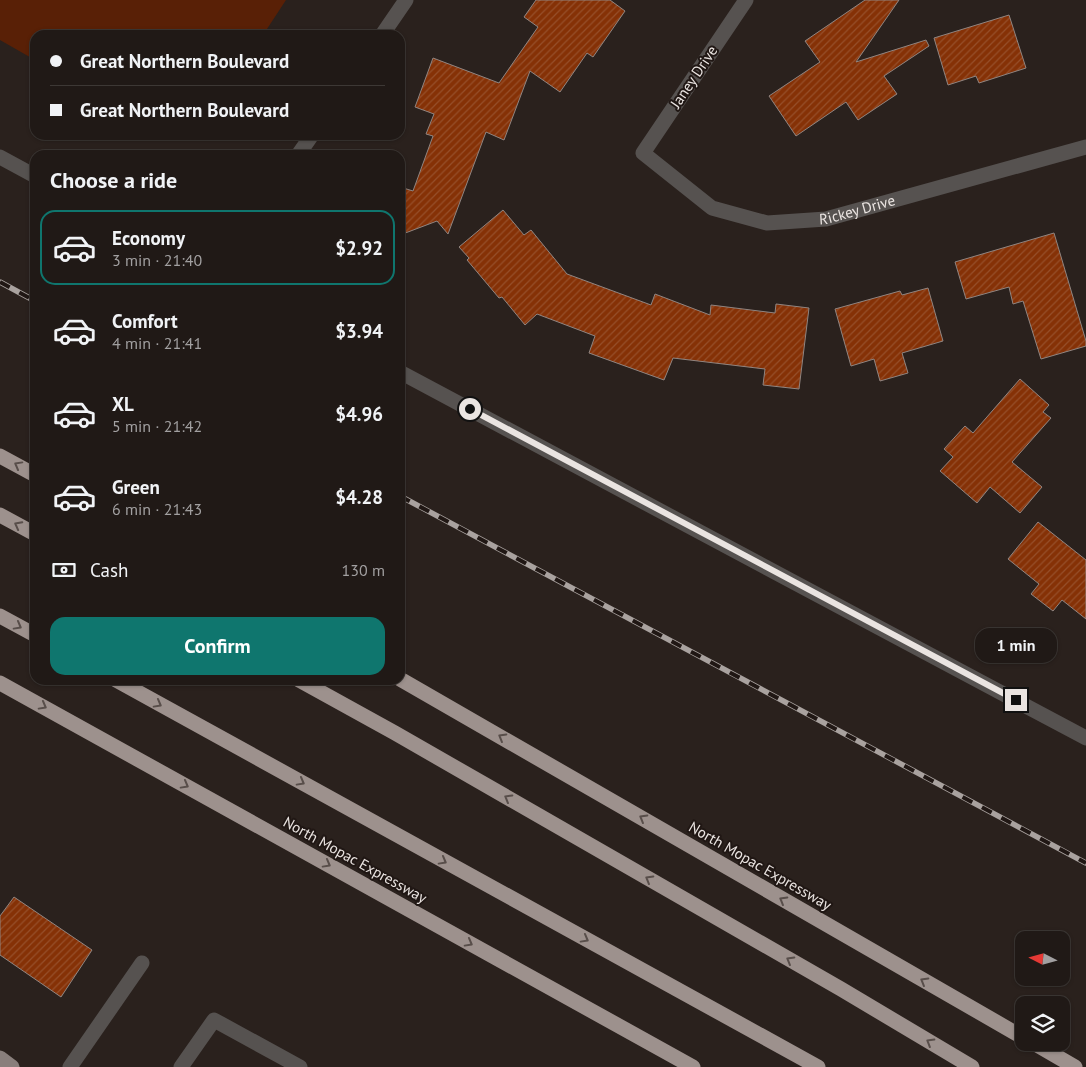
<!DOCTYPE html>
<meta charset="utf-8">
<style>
body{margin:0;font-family:"PT Sans",sans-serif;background:#2d2623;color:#f1f3f6;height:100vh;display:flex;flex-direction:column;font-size:19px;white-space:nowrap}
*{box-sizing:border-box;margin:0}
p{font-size:16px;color:#a2a0a1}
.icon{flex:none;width:28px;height:28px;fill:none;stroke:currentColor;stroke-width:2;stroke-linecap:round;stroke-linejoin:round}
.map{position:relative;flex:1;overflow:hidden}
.panel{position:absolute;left:30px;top:150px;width:375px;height:535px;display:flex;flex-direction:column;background:#201916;border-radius:15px;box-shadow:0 1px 4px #0004,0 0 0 1px #3d3835}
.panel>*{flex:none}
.guide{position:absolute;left:30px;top:30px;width:375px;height:110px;border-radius:15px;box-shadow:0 1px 4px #0004,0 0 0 1px #3d3835;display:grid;align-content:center;height:110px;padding:0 20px;background:#201916}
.needle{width:32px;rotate:276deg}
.fabs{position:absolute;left:1015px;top:931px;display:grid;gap:10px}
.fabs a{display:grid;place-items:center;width:55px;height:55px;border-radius:10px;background:#201916;box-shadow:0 1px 4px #0004,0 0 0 1px #3d3835;font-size:25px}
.end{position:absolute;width:22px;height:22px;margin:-11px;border:6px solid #eae4e1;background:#111;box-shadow:0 0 0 2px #111}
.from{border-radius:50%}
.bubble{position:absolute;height:35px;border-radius:15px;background:#201916;box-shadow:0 1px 4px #0004,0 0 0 1px #3d3835;font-size:16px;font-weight:700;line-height:35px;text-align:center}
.guide b{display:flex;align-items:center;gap:18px;height:48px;font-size:19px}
.guide b+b{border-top:1px solid #3d3835}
.guide i{width:12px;height:12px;background:#f1f3f6}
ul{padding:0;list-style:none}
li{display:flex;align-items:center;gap:15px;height:75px;margin:0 10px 8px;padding:0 10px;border:2px solid transparent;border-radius:15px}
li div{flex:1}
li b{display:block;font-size:19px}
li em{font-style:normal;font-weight:700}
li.current{border-color:#0f766e}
li>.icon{width:45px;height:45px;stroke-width:1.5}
h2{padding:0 20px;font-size:22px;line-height:60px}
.pay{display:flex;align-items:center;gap:12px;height:55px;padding:0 20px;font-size:19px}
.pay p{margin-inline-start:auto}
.primary-button{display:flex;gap:10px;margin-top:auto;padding:10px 20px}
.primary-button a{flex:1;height:58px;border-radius:15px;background:#0f766e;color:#fff;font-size:20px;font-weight:700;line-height:58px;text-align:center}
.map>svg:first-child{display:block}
.park{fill:#592006}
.building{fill:url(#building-hatch);stroke:#908581}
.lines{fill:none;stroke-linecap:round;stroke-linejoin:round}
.minor{stroke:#565250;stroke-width:15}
.major{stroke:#897f7c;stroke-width:15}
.highway{stroke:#9d918d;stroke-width:15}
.rail-casing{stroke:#a9a29f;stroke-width:5.5}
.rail{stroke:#201714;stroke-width:4;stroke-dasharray:11;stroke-linecap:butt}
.oneway{stroke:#584e4a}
.route{stroke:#eae4e1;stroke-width:6}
.labels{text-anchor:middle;stroke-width:4;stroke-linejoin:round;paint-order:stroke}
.street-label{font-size:15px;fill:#eae4e1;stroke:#201714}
</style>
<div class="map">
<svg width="1086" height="1067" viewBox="0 0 1086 1067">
<defs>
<pattern id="building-hatch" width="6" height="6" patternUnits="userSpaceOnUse" patternTransform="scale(1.25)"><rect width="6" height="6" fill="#853106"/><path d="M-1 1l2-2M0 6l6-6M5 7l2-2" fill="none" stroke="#964f2a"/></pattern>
</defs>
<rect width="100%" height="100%" fill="#2a211d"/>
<path class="park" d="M0,0H286L263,35H35V60L0,40Z"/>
<path class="building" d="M536,0H610L625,11L593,57L587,53L560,92L530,71L504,140L486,132L448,234L437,221L400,235V187L413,191L433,136L426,134L434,114L415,107L433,58L499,83L538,27L524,17Z
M865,0H899L856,62L926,40L929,46L884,76L897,94L858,120L846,102L796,136L769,96L820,62L805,41Z
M1009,15L1026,68L979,83L976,76L948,85L934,38Z
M503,210L524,235L531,230L567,274L651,305L655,294L710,315L711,305L775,313L776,304L809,308L799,389L763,385L765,369L673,358L664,380L589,353L595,336L537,314L525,325L502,297L499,298L467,260L469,258L459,247Z
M1054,233L1086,341V346L1041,359L1023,301L1013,304L1009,287L966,299L955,262Z
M928,288L943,341L902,353L908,373L880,381L874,359L851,366L835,309L900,291L902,295Z
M1020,379L1049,405L1043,412L1051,418L1012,462L1042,487L1020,513L990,487L977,503L940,471L953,457L944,449L965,426L973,433Z
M1038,522L1086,560V619L1062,600L1053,611L1031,594L1039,584L1008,559Z
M14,897L92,950L61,997L0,955V916Z"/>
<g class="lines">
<g class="minor">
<path id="s1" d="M746,0L643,153L712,208L767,223L826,219L1086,147"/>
<path d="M382,35L406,0"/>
<path d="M298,155L312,135"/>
<path d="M0,157L35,176"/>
<path d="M400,372L1086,738"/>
<path d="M70,1067L142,963"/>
<path d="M181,1067L214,1020L300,1067"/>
</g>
<path class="major" d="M0,1058L12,1067"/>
<path class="highway" d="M0,456L35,475
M0,515L35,534
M0,616L35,635
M400,679L1024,1038
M116,680L818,1067
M299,680L395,733L841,989L972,1067
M0,683L693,1067
M1032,1042L1075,1067"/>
<g class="rail-casing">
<path id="rail" d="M0,282L35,301
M400,496L1086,863"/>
</g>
<use href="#rail" class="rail"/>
</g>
<defs><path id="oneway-chevron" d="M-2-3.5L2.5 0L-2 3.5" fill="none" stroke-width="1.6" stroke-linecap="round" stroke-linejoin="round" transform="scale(1.25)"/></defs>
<g class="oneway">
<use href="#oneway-chevron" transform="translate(18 465) rotate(-151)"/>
<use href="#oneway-chevron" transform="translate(18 525) rotate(-152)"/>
<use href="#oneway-chevron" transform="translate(18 626) rotate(29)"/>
<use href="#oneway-chevron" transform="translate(158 704) rotate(29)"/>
<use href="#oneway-chevron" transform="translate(43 706) rotate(29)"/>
<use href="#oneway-chevron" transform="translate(502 737) rotate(-150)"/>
<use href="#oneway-chevron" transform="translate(301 782) rotate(29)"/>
<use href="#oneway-chevron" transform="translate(185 785) rotate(29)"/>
<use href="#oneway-chevron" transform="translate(508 798) rotate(-150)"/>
<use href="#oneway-chevron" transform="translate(643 818) rotate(-150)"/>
<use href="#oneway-chevron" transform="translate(443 861) rotate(29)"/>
<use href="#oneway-chevron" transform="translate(327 864) rotate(29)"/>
<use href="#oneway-chevron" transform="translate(649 879) rotate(-150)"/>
<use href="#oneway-chevron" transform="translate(783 900) rotate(-150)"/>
<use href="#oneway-chevron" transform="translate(585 939) rotate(29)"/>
<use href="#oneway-chevron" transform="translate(469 943) rotate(29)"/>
<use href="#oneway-chevron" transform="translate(790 960) rotate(-150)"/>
<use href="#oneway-chevron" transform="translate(924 981) rotate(-150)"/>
<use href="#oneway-chevron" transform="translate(930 1042) rotate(-149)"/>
</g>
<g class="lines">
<path class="route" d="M470,409L1016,700"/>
</g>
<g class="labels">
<g class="street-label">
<text transform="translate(694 77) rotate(-56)" y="5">Janey Drive</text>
<text dy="5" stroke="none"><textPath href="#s1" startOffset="421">Rickey Drive</textPath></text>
<text transform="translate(355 860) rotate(29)" y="5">North Mopac Expressway</text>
<text transform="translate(760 866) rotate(30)" y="5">North Mopac Expressway</text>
</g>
</g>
</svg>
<div class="fabs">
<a><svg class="needle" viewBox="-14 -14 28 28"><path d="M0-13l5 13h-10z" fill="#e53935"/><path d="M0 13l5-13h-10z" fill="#a2a0a1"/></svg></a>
<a><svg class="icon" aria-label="layers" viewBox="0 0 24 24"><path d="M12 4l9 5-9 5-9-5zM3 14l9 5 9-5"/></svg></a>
</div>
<i class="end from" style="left:470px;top:409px"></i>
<i class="end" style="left:1016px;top:700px"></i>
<div class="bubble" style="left:975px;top:628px;width:82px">1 min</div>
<div class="guide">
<b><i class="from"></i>Great Northern Boulevard</b>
<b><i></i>Great Northern Boulevard</b>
</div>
<section class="panel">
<h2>Choose a ride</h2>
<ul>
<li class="current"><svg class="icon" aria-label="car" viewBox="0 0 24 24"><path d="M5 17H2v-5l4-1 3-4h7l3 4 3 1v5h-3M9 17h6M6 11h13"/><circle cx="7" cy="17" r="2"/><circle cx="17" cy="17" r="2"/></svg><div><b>Economy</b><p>3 min · 21:40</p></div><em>$2.92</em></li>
<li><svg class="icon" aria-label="car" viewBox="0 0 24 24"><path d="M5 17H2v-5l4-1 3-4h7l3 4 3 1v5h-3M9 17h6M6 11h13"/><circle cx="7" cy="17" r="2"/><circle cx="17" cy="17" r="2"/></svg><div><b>Comfort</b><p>4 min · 21:41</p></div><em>$3.94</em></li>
<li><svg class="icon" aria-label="car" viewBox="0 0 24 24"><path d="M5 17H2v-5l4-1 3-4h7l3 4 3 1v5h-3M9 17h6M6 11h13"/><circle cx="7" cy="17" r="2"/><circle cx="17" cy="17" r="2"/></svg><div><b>XL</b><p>5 min · 21:42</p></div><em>$4.96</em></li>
<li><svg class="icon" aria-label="car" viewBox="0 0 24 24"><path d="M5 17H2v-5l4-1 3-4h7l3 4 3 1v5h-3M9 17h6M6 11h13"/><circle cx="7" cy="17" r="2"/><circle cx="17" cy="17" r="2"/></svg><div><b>Green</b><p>6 min · 21:43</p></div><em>$4.28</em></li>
</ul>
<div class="pay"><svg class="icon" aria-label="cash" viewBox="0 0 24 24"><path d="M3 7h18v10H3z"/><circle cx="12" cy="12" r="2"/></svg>Cash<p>130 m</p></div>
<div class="primary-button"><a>Confirm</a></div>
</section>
</div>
